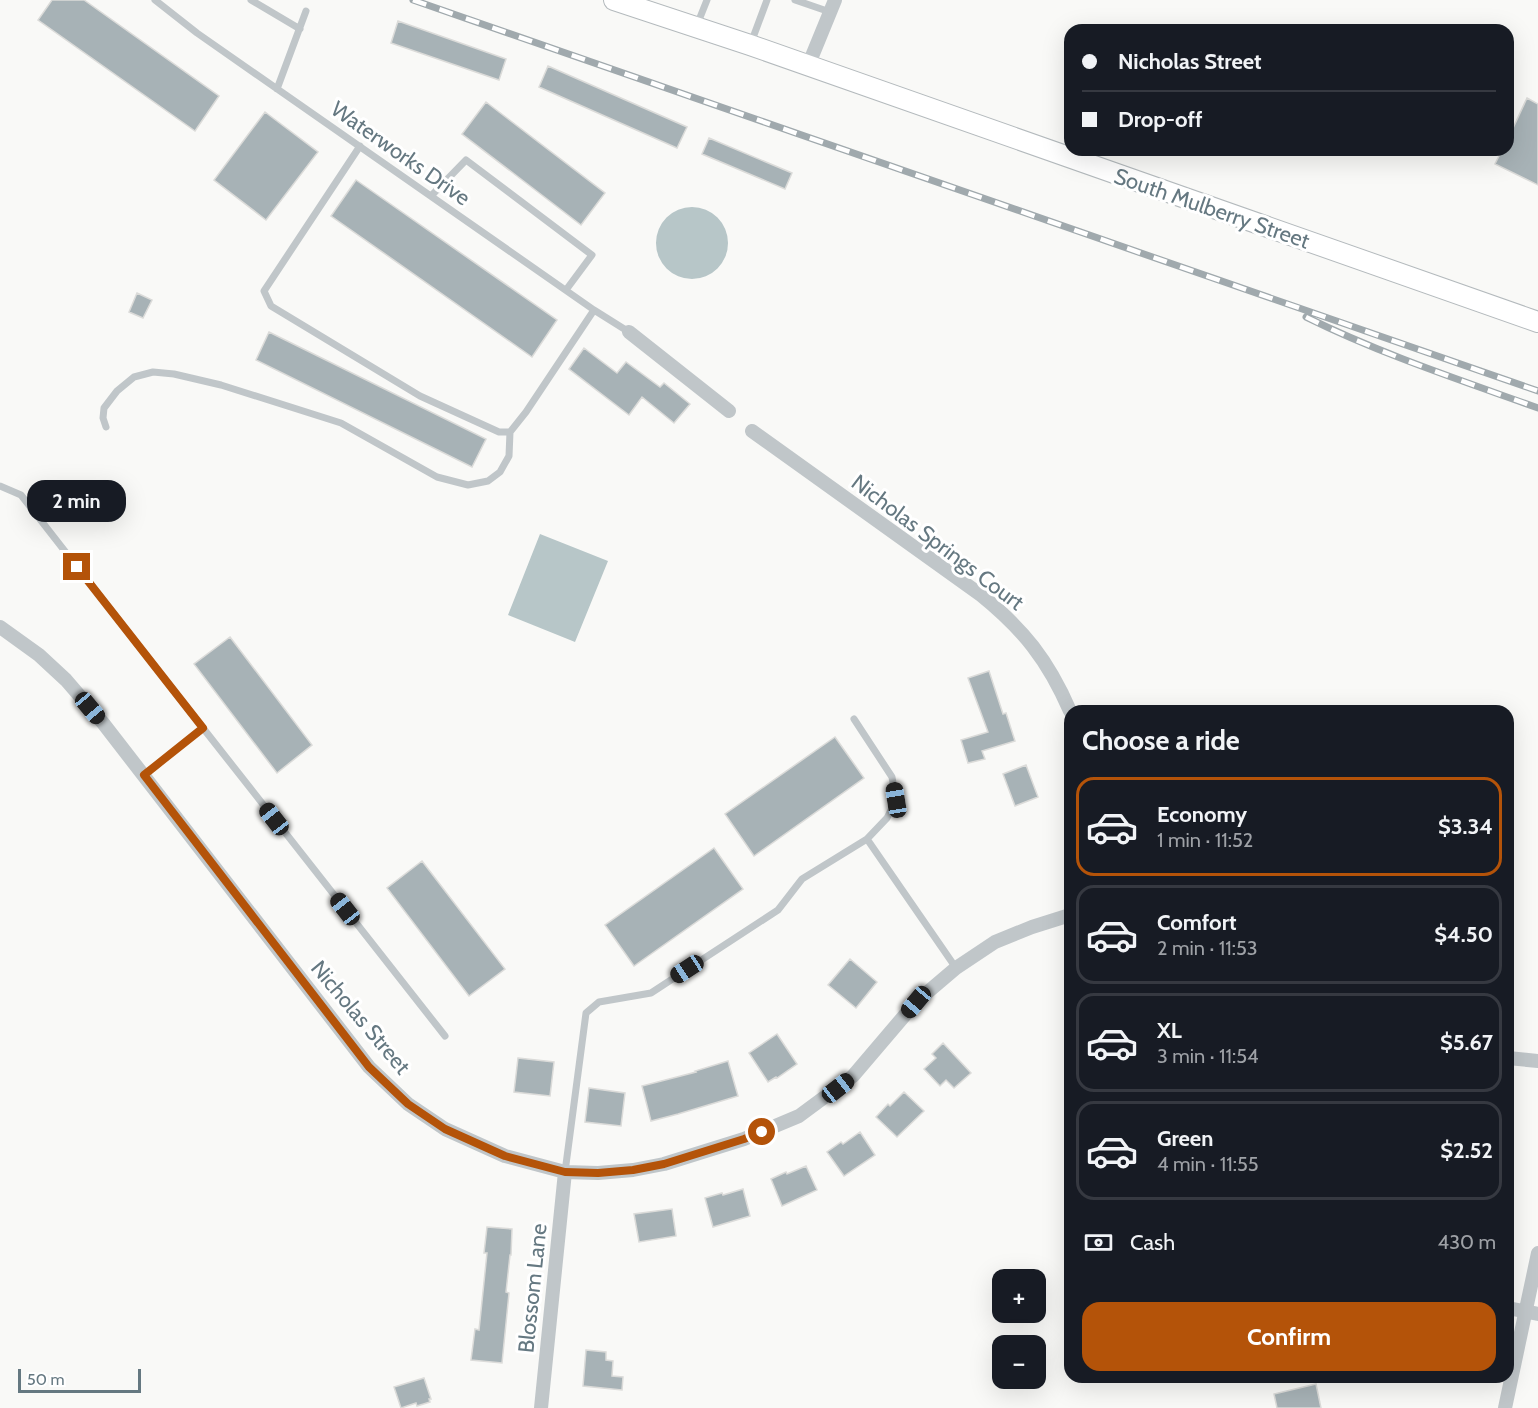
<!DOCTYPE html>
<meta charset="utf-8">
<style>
body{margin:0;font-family:Cabin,sans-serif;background:#20242c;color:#f1f3f6;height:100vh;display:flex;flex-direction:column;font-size:22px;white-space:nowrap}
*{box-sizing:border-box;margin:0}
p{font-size:20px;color:#9ea1a6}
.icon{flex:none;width:33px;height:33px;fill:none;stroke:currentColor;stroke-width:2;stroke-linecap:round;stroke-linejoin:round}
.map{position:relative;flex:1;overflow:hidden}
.sheet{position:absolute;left:1064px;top:705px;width:450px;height:678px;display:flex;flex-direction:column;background:#171b24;border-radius:18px;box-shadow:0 6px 24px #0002}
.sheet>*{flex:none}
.hud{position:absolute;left:1064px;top:24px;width:450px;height:132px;border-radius:18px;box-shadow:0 6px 24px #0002;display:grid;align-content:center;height:132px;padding:0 18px;background:#171b24}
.tools{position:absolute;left:992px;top:1269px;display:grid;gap:12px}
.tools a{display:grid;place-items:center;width:54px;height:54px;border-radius:12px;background:#171b24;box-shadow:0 6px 24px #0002;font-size:30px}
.scale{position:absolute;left:18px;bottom:15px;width:123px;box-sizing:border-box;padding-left:6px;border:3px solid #657881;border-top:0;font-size:16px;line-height:21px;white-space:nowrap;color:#657881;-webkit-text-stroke:4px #fff;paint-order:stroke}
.end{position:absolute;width:27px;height:27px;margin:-14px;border:8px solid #b45309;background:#fff;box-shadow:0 0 0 3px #fff}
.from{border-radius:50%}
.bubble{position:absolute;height:42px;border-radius:18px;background:#171b24;box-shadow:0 6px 24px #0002;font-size:20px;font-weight:700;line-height:42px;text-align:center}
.car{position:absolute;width:18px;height:36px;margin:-18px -9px;border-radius:8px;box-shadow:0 0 4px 2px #0007;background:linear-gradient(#222 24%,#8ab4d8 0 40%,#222 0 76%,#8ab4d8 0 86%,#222 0)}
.hud b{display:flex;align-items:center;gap:21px;height:57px;font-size:22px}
.hud b+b{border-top:2px solid #363941}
.hud i{width:15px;height:15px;background:#f1f3f6}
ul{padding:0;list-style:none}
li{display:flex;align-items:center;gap:18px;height:99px;margin:0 12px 9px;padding:0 6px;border:3px solid #363941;border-radius:18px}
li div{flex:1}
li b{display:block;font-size:22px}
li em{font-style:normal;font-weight:700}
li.on{border-color:#b45309}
li>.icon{width:54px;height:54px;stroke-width:1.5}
h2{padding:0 18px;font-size:27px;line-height:72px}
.pay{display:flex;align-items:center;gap:15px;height:66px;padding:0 18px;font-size:22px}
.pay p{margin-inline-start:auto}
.action{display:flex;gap:12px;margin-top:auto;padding:12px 18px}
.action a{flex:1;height:69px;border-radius:18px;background:#b45309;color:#fff;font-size:24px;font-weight:700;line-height:69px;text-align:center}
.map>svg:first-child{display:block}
.water{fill:#b7c6c8}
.building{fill:#a7b2b6;stroke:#dbdbd9;stroke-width:1.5}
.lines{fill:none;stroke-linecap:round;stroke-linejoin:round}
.primary-casing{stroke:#b4babd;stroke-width:22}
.service{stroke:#c0c6c9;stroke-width:7}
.minor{stroke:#c0c6c9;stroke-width:14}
.primary{stroke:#fff;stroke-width:20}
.rail-casing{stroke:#a0a9ad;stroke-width:7}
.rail{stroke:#fff;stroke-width:4.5;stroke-dasharray:14;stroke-linecap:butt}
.route{stroke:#b45309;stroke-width:8}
.labels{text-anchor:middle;stroke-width:6;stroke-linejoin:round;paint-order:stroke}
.street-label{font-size:22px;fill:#657881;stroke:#fff}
</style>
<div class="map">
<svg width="1538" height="1408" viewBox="0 0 1538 1408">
<rect width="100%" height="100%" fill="#f9f9f7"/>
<path class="water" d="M656 243a36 36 0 1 1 72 0a36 36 0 1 1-72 0Z
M540,534L608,561L575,642L508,615Z"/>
<path class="building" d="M52,0H84L219,96L195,131L38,20Z
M398,21L506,59L499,80L391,43Z
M548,66L687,127L677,148L539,87Z
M1527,98L1538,104V185L1495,164L1502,150H1508V139Z
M486,102L605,193L581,225L462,134Z
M265,112L318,152L266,220L214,180Z
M709,138L792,173L785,189L702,154Z
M356,180L557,320L532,357L331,216Z
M137,293L152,300L143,318L129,312Z
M269,332L486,439L472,467L256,360Z
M584,348L617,373L626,362L660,387L664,383L690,404L674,423L642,397L629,415L569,369Z
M230,637L312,745L277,773L194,664Z
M989,671L1003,714L1006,713L1015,741L982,751L985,759L968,763L961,740L988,732L968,678Z
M835,737L864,778L754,856L725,814Z
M1026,765L1038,797L1015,806L1003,774Z
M714,848L743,889L634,966L605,925Z
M422,861L505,969L469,996L387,888Z
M850,959L877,982L856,1008L828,985Z
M777,1034L797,1064L777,1078L776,1077L768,1082L749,1053Z
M943,1043L971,1073L954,1088L946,1080L940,1086L924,1069L936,1058L932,1054Z
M518,1058L554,1062L550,1096L514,1092Z
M728,1061L738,1096L678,1114L651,1121L642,1086L696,1072L695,1071Z
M589,1088L625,1093L621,1126L585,1122Z
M904,1092L924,1111L897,1137L876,1117L888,1104L890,1106Z
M860,1132L875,1155L844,1176L827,1152L841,1142L843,1144Z
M806,1166L817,1190L782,1206L771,1179L786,1172L787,1174Z
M743,1189L750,1216L713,1227L705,1198L722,1193L723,1195Z
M672,1209L676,1236L639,1242L634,1214Z
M487,1227L512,1229L511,1255H510L506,1292L509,1293L502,1363L471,1360L475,1329L479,1330L487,1253H484Z
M586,1350L606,1352V1360L613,1361L612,1376L623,1377L622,1390L583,1386Z
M424,1378L431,1399H429L430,1402L417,1406L416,1403L401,1408L394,1387Z
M1316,1384L1321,1408H1277L1274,1394Z"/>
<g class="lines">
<g class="primary-casing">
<path id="primary" d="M614,0L750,45L1538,322"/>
</g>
<path class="service" d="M155,0L197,33L594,310L629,332
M251,0L300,29
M795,0L830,12
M697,25L707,0
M751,43L767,0
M277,89L306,11
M360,146L264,291L271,306L420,396L499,432H510L526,412L594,310
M431,196L466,160L592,255L566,290
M106,427L103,418L104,408L117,391L134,377L153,372L174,374L221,385L341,423L437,477L468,485L488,481L500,472L509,456L510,432
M0,486L21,495L203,728
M854,719L892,777L896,800L887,818L867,839L956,968
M144,775L203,728L445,1036
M565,1172L586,1013L599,1002L651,993L778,910L802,879L867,839"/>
<path class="minor" d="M808,66L835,0
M629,332L729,411
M752,431L981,595C1023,629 1048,660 1070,711
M0,627L39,655L66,680L103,723L369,1067L408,1104L445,1129L505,1156L565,1172L598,1173L633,1170L664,1164L744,1139L799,1116L853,1076L916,1002L956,968L995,942L1032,927L1070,915
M1508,1058L1538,1061
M1508,1308L1538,1314
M541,1408L565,1172
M1505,1408L1538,1253"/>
<use href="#primary" class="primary"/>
<g class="rail-casing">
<path id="rail" d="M413,0L1538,391
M1306,317C1381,354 1460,380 1538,408"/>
</g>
<use href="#rail" class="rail"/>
</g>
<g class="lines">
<path class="route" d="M77,567L203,728L144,775L369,1067L408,1104L445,1129L505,1156L565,1172L598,1173L633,1170L664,1164L744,1139L762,1132"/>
</g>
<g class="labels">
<g class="street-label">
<text transform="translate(401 153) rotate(35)" y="8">Waterworks Drive</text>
<text transform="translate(1212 208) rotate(19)" y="8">South Mulberry Street</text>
<text transform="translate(938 542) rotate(37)" y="8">Nicholas Springs Court</text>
<text transform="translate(361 1017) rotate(50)" y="8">Nicholas Street</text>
<text transform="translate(532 1288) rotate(-84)" y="8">Blossom Lane</text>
</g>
</g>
</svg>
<div class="tools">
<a>+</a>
<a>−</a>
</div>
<div class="scale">50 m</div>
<i class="end from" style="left:762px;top:1132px"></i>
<i class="end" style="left:77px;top:567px"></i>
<div class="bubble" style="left:27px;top:480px;width:99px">2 min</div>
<i class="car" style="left:90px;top:708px;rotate:140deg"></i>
<i class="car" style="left:896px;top:800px;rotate:351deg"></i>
<i class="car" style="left:274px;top:819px;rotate:322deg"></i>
<i class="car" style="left:345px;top:909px;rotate:322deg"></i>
<i class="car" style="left:687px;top:969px;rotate:237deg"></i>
<i class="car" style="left:916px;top:1002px;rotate:220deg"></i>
<i class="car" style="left:838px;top:1088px;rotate:52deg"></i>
<div class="hud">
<b><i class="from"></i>Nicholas Street</b>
<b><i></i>Drop-off</b>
</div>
<section class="sheet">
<h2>Choose a ride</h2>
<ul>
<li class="on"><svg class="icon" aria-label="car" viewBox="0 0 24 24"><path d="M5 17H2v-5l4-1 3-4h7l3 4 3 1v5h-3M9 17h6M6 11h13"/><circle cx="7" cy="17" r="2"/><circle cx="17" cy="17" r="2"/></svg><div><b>Economy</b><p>1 min · 11:52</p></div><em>$3.34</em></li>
<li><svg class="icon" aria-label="car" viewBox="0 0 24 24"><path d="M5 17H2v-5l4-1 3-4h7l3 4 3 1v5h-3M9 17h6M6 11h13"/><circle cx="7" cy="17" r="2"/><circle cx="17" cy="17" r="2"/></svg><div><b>Comfort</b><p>2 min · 11:53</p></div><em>$4.50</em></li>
<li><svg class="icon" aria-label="car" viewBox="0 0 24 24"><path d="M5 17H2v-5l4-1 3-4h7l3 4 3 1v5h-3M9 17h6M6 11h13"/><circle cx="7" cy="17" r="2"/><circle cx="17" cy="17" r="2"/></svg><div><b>XL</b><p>3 min · 11:54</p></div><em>$5.67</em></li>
<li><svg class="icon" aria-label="car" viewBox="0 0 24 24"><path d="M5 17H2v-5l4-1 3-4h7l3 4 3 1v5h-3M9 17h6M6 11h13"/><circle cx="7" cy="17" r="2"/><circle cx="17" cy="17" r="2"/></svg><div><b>Green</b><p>4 min · 11:55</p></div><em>$2.52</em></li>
</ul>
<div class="pay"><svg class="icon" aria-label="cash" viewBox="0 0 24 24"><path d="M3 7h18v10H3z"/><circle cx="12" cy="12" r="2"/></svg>Cash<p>430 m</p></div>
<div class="action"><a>Confirm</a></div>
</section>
</div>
